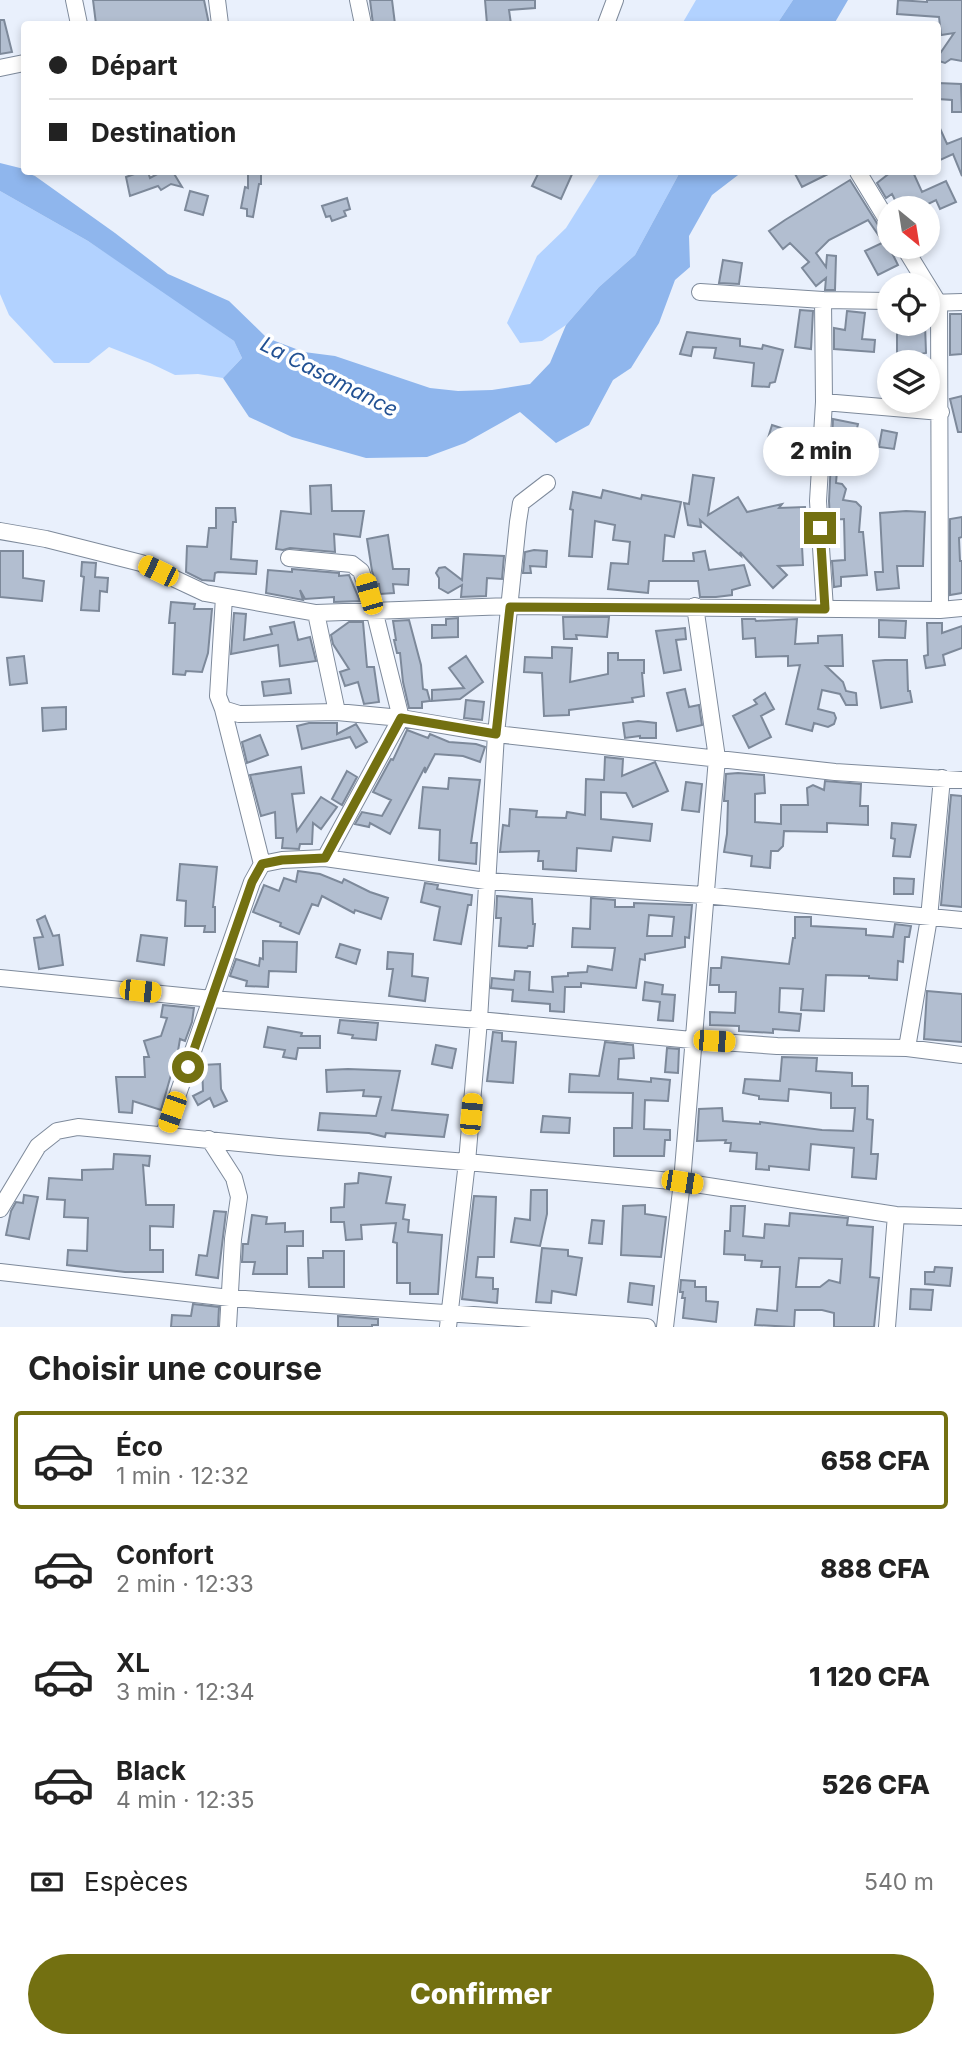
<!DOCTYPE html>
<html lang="fr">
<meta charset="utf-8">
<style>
body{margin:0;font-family:Inter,sans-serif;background:#f6f6f6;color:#222;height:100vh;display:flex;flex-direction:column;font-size:26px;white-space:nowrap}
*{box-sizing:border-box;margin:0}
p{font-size:23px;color:#767676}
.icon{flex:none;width:38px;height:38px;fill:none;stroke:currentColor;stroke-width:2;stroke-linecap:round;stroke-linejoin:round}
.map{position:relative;height:1327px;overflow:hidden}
.sheet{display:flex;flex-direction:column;background:#fff;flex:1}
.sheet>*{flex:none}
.banner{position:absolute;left:21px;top:21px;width:920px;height:154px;border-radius:7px;box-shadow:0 4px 10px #0003;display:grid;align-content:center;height:154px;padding:0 28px;background:#fff}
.needle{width:46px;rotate:150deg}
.tools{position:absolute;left:877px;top:196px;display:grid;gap:14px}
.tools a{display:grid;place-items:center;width:63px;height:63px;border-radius:50%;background:#fff;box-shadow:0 4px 10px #0003;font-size:35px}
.end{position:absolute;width:32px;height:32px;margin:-16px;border:9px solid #737011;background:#fff;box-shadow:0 0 0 4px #fff}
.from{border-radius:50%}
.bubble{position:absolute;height:49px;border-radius:24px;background:#fff;box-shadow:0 4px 10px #0003;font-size:23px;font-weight:800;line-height:49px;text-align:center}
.car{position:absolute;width:21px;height:42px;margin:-21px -10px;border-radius:9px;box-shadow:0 0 5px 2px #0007;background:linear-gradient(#f5c518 24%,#345 0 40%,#f5c518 0 76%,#345 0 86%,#f5c518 0)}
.banner b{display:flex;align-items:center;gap:24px;height:66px;font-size:26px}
.banner b+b{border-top:2px solid #e0e0e0}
.banner i{width:18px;height:18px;background:#222}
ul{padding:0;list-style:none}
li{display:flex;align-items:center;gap:21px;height:98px;margin:0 14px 10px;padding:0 14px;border:4px solid transparent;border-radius:7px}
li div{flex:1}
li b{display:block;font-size:26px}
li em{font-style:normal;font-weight:800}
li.active{border-color:#737011}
li>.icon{width:63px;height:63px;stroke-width:1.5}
h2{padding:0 28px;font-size:32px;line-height:84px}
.pay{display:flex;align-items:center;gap:18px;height:77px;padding:0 28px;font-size:26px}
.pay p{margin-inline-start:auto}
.primary-button{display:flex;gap:14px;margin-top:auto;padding:14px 28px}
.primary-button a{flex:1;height:80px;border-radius:42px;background:#737011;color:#fff;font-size:28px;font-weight:800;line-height:80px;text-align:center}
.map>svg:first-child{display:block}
.green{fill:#b2d2ff}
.water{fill:#8fb6ed}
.building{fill:#b2bed0;stroke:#7d899a;stroke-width:2;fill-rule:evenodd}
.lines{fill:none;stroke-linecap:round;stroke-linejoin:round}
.street-casing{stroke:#7e8a9b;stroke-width:18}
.street{stroke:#fff;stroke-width:16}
.route{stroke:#737011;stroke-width:9}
.labels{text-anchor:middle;stroke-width:7;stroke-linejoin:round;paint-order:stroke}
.water-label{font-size:21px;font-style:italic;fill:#225193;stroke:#fff}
</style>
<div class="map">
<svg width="962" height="1327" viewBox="0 0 962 1327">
<rect width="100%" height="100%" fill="#e9f0fc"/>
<path class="green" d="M696,0H793L777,24H682Z
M601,172H680L635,255L599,287L566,325L542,341L520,343L507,323L537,256L566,228Z
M0,191L88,241L159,288L234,341L242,358L223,378L198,374L175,375L150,363L109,347L89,363H54L9,315L0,294Z"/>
<path class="water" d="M793,0H848L834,24H777Z
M0,163L24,169V172L35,176L115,233L168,274L229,301L267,338L304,352L335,356L430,388L458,391L492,390L530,384L550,363L566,325L599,287L635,255L680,172H742L712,195L689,236L690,267L675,280L659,323L631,368L613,380L589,425L556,443L520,412L465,443L427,457L366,458L292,437L249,417L223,378L242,358L234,341L88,241L0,191Z"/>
<path class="building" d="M93,0H204L209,24H96Z
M370,0H392L395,24H373Z
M485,0H535V8L509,10L511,24H487Z
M898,0L927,2V0H962V61L951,59L945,63L939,61V55L954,33L941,35L939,17L897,14Z
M0,20H4L12,52L0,54Z
M938,83L961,84L962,112H952V100L938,99Z
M938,124L947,144L962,138V176L953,154L938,161Z
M140,172H148L150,178L161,172H173L182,187L171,184L161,190L158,186L130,196L126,177Z
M248,172H261V184H259L253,217L247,216V209L241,208L245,187L248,188Z
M539,172H573L561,199L532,186Z
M794,172H832L802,187Z
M891,172H913L922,192L946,181L956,202L940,209L936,200L920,208H899L892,194L886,198L877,183Z
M850,180L880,228L889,234L881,239L868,220L829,240L816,253L826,267L827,255L836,256L835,290H825L826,278L816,286L802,268L809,262L790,243L783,249L769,231L785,220Z
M190,191L208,196L203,215L185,210Z
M347,198L350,209L344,211L346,216L332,221L330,216L326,217L322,206Z
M886,241L898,265L878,275L865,251Z
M723,260L742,263L739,284L719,283Z
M800,310L813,311L811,349L795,347Z
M847,311L865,313L862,339L875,340L874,352L834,349V328L845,330Z
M950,314H962V354L950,355Z
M897,324H925L926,353L920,354V360H897Z
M687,332L740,339V346L762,349L763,345L783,350L775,382L770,383L769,387L752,386L754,363L714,358L716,348L693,347L691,356L680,354Z
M962,396V432H958L950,399Z
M833,419L858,424L854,441L869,446L865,456L839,446L836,483L842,484L846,489L843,500L856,502L861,507L859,532H863L867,575L841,577V586L834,587L832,561L845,560L844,519L830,520L829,501Z
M772,425L790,431L783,453L765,448Z
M882,430L897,433L894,449L879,447Z
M693,475L714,478L708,515L738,497L747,512L782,504L779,508L805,507L807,545L802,546L803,565L778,566L787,575L773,588L740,552L741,556L700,520L701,527L688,525L684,503L689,504Z
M331,485L332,511H364L360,537L334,534L335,552L290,548L283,550L276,549L281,511L311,514L310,486Z
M603,490L641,499L642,495L681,502L674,537L665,535L663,561H694L693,553L705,551L709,570L744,565L750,585L732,590V595L716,597H700L698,581H649L648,593L608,589L611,563L628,564L630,542L613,540L615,525L595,521L592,557L569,556L573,510L570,509L573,492L601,498Z
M216,508H235L236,522H233L231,559L257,561L256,574L218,572L215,573L214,581L202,580L186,572L187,546L207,547L209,528H216Z
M906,511L925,512L923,566H897L899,588L877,590L875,572H883L880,513Z
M962,517V537L959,538L960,561H962V593L950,595V519Z
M388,535L393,569H409L408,585L393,584L394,593L380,594L379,584H376L372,571L367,539Z
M534,550L547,551L546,567L530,566L531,573H523L525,552Z
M0,551H23V578L44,581L42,601L0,597Z
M464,554L504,556L502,579L487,578L486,596L461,597L462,585L448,593L439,588V578L436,573L439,568L445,567L462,580Z
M82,562L96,563L95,577L108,578L107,592L100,591L99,611L81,610L84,577L81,576Z
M292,569L339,573V576L349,575L360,601L334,602V597L305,599L300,590L303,600L266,593L268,570L292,572Z
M171,602L195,604L194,609H212L208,653L202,672L186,671L185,675L173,674L175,623H169Z
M234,613L246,614L244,640L272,634L270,627L294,622L298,640L310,637L316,661L280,666L278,645L231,654Z
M563,617H609L607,637L576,635L577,639H564Z
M458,618V637L432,638V625H446V619Z
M742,619H755L756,621L797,619L795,644L818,643V636L842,635L843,666H826L843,682L846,691L856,693L857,705H846L840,694L822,690L818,709L834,713L836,718L834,724L828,727L814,723L812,731L786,724L800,665L788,666V656L756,657L755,638L743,639Z
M409,620L421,665L423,689L427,690L430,701L422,702V708H409L403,682L400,653H397L394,640H396L393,621Z
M879,620L906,621L905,638L879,637Z
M349,622H363L367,667H374L379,702L364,704L358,682L345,686L340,672L349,669L333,644L331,635Z
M927,623H942V633L962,626V648L943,655L945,665L926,668L924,656L928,655Z
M685,628L686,639L676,640L681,670L664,673L656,631Z
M552,647L572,648L570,682L608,674V653H618V660H644V673H642L644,696L632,698L633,702L569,710V715L544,716L542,673L524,672L525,657L552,658Z
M24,656L27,683L10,685L7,658Z
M466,656L483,682L460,699L432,701V690L464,688L449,668Z
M885,660H907L908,691H910L912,702L881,708L873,661Z
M289,679L291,693L264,696L262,682Z
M685,689L689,707L699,705L702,725L677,731L667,693Z
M765,693L774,709L761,716L771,737L749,748L733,716L757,704L754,700Z
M466,700L484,702L482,720L464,718Z
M66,707V729L43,731L42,708Z
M638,721L656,723V738H640V736L625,738L623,723Z
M309,723H337V734L356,724L367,742L356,748L350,737L302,749L297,726Z
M407,730L428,738L430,734L449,742L476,744L485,747L480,762L463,756L435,754L425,773V767L390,834L370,823L369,827L355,824L362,812L382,816L391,800L373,792L391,759L393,760Z
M260,735L268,755L247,763L242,742Z
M605,757L623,759L622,776L655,762L668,791L633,807L626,793L601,792V819L652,824L650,841L613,837L611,851L577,848L576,871L543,869V861H538L539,851L500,852L503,825L509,826L510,809L537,811L536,817L566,818L567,812L585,815L586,779L604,780Z
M301,767L304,793L292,794L297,831L321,797L337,807L321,829L313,823L312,844H300L299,849L282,848L283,838H276L275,812L261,816L250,775Z
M347,771L357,777L342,805L332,799Z
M738,773L764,775L765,793L755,794V822L781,824V805H808L807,788L813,785L824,790L825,781L861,784L860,806H868V825L827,823V832L784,831L783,846L778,851H771L770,868L751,866L752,856L724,852L727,834L728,801H724L726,774Z
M449,778L480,780L471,843H477L476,864L439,860L440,830L419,828L423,787L448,789Z
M686,782L702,784L699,812L682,810Z
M951,795L962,796V907L941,905Z
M892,823L916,825L910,857L893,856L895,839L891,838Z
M180,864L217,867L213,907H215V932H204L205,926H185L186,901L177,900Z
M298,871L320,874L342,883L344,879L370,892L388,898L381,919L355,910L354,913L322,896L318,906L312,904L299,934L280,926L281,923L253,912L264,885L279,891L284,878L296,882Z
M894,878L914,879L913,894H894Z
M425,883L438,885L437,889L472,895L471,905H468L461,944L434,940L440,907L421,902Z
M497,896L532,899L533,924H535L533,946H528L527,948L499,946L501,918H496Z
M591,898L615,900V907H634V903L692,905L689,938L685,937V947L645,954V960L640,959L636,988L581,983V987H565L564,1012L550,1011V1004L512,1001L513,990L491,988L492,978L514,980L515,971L530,972L529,990L553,992L552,977L568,976V973L587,972L588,966L612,970L615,948L572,947L573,928L590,929ZM649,915L674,917L672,936H647Z
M45,916L53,936L59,935L63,965L39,969L34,938L43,937L37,920Z
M795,917H811V926L866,929V935L893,937L895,924L911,926L909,937H905L903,962L898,961L897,980L869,978V976L826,975L824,1011L801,1010L803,989L780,988L779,1012L801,1014L799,1031L773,1029V1033L739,1031V1026L710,1025V1012L735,1013L736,992H719V985H710L711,968H721L722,957L789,964L793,938H795Z
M141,935L167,938L164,965L137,961Z
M263,941L297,942L296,972L269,971L268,987L246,986L247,981L230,976L236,959L259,966L260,958L263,959Z
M340,944L360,950L356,964L336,957Z
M388,952L413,954L412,976L428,978L425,1001L389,996L393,969H387Z
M645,982L663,985L662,994L675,995L673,1021L658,1020L660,1002L643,1000Z
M927,991L962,994V1042L924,1039Z
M163,1005L194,1008L192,1022L185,1041L180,1039L175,1069L173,1068L161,1110L133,1101L132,1113L119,1112L116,1077H145L144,1057H149L144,1041L161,1036L167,1018L161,1017Z
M340,1020L378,1023L376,1040L352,1038L353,1035L338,1033Z
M268,1027L302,1033L301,1036H320V1048H298L296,1059L283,1057L285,1050L264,1047Z
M493,1032L502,1033V1041L516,1042L513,1083L487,1081Z
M605,1042L633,1045L634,1058L619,1059L618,1079L651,1082V1078L670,1080L668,1101L645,1100L644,1129L670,1130V1140H665L664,1156H614V1128H632L633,1093L569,1092L570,1074L599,1076Z
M436,1045L456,1049L452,1068L432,1064Z
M667,1048L679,1049L678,1073L665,1072Z
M782,1057L817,1058L816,1071L852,1073V1086H868L867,1119L873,1120L871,1154H878L876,1179L852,1177L854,1148L811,1144L809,1170L769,1166V1170L756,1169L757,1153L730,1151L731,1143H725L726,1140L697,1141L699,1109L722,1108L723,1121L760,1124V1122L822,1130L853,1131L855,1108H831V1093L789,1089L788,1101L759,1099V1096L743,1093L745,1079L780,1081Z
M220,1064L221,1089L227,1101L214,1107L210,1098L198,1105L193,1096L203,1091L202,1065Z
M348,1069L400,1071L392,1110L448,1115L444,1137L386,1133L385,1137L369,1133L318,1130L320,1113L376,1116L381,1097L363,1096L364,1090L327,1092L326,1070Z
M543,1116L570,1118L569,1133L541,1132Z
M114,1154L150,1156L149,1166L143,1165L146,1205H174L173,1227L150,1226V1250H163V1272H125L67,1265L68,1250L87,1251L88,1218L64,1217L65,1200L47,1199L49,1178L82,1180V1170L113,1169Z
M359,1173L391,1177L386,1203L405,1205L403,1219L409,1220L408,1232L442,1235L438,1294H410V1283H397V1243L393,1242L396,1223L361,1225L362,1239L346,1240L344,1222H331V1208L344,1207L345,1184L358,1183Z
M531,1190H547V1214L540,1246L511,1242L515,1218L530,1220Z
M24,1195L38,1197L29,1239L6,1235L11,1211L16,1202L23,1203Z
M474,1196L496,1197L494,1257H478L476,1277L493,1278V1289H498L497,1303L462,1299Z
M645,1205V1214L666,1217L661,1257L621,1255L623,1206Z
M731,1206H745L743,1236L764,1238L765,1224L789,1226L790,1213L848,1218L847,1225L873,1227L870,1277L879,1278L874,1327H834V1313L822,1310H795L794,1327L755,1325L757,1309L777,1311L780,1267H761L762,1261L745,1260V1255L724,1254L725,1231H730ZM799,1258L842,1259L840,1283L829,1280L820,1287H796Z
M214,1211L226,1212L218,1278L196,1275L199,1255L207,1256Z
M252,1215L267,1217L266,1224L285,1223V1232L303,1231V1246H287V1274H253L255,1262H242L243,1244H248Z
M592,1220L604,1221L602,1244L589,1243Z
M542,1248L568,1250V1256L582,1258L576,1295L552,1291L551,1303L536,1302Z
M323,1251H344V1287H309L308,1258H323Z
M935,1267L952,1268L950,1286L925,1284V1272H934Z
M681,1280L695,1281V1287H706V1301L718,1302L716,1322L683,1318L685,1298H682L683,1292H680Z
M630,1283L654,1286L652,1305L628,1302Z
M911,1289L933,1290L931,1310L910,1309Z
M193,1304L219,1307L218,1327H171L172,1315L191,1316Z
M338,1316L378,1319V1325H372V1327H338Z"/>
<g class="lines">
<g class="street-casing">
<path id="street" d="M74,0L79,24
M217,0L220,24
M358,0L363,24
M606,24L615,0
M0,68L24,63
M858,172L889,223
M904,247L939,304L940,610
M700,292L823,300
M929,303L962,302
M824,402L941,412
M0,531L46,539L141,563L205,593L316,613L510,606L940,610L962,608
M289,558L352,564L361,571L374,610L401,718L325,858
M224,597L218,696L223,709L239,714L337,712L401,718L496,734L835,772L962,780
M825,609L818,501L824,402L823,300L889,301
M316,613L337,712
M223,709L262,864
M0,978L212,999L479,1020L692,1040L777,1046L907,1048L962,1055
M907,1048L929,918L942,778
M164,1134L252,882L262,864L282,860L325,858L486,881L704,895L962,920
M209,1139L234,1178L239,1197L233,1239L228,1327
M0,1209L38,1146L57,1131L78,1127L279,1147L467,1162L682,1182L896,1215L962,1217
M0,1272L230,1298L647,1327
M448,1327L467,1162L479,1020L496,734L518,522L521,503L547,483
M665,1327L682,1182L717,758L695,606
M887,1327L896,1215"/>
</g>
<use href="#street" class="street"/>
</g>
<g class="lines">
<path class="route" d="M188,1067L252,882L262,864L282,860L325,858L401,718L496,734L510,607L825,609L820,528"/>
</g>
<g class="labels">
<g class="water-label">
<text transform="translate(329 377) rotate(27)" y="7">La Casamance</text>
</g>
</g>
</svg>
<div class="tools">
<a><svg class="needle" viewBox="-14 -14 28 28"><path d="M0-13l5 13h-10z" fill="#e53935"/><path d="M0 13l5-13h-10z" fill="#767676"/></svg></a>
<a><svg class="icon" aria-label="locate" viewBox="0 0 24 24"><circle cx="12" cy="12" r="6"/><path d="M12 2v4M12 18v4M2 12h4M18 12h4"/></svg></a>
<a><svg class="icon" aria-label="layers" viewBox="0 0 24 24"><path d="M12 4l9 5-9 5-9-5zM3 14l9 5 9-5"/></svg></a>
</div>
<i class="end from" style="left:188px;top:1067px"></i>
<i class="end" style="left:820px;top:528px"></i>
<div class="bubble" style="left:763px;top:427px;width:116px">2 min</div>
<i class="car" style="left:158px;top:571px;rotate:296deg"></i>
<i class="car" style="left:369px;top:594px;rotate:344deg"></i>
<i class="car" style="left:140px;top:991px;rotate:96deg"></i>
<i class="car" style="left:714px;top:1041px;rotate:94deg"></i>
<i class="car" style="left:172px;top:1112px;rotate:199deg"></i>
<i class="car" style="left:471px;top:1114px;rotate:5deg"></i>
<i class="car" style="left:682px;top:1182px;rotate:99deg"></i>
<div class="banner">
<b><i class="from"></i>Départ</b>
<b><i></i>Destination</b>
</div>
</div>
<section class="sheet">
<h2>Choisir une course</h2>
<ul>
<li class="active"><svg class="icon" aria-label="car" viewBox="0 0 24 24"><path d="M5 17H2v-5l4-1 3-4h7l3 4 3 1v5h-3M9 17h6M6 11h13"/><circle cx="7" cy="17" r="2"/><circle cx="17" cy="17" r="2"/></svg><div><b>Éco</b><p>1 min · 12:32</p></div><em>658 CFA</em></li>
<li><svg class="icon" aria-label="car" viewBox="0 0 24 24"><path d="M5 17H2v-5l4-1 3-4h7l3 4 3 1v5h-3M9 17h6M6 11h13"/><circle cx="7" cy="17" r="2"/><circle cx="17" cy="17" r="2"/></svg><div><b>Confort</b><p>2 min · 12:33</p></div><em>888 CFA</em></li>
<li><svg class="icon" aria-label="car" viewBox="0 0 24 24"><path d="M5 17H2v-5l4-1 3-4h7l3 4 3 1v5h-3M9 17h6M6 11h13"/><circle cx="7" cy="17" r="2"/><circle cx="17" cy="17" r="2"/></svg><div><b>XL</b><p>3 min · 12:34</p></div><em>1 120 CFA</em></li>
<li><svg class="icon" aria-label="car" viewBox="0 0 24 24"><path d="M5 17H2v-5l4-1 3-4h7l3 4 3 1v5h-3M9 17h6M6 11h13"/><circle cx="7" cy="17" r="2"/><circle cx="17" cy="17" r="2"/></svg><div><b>Black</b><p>4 min · 12:35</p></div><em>526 CFA</em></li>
</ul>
<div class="pay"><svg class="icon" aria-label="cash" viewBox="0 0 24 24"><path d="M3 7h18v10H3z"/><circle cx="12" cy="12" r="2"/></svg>Espèces<p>540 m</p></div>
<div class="primary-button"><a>Confirmer</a></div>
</section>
